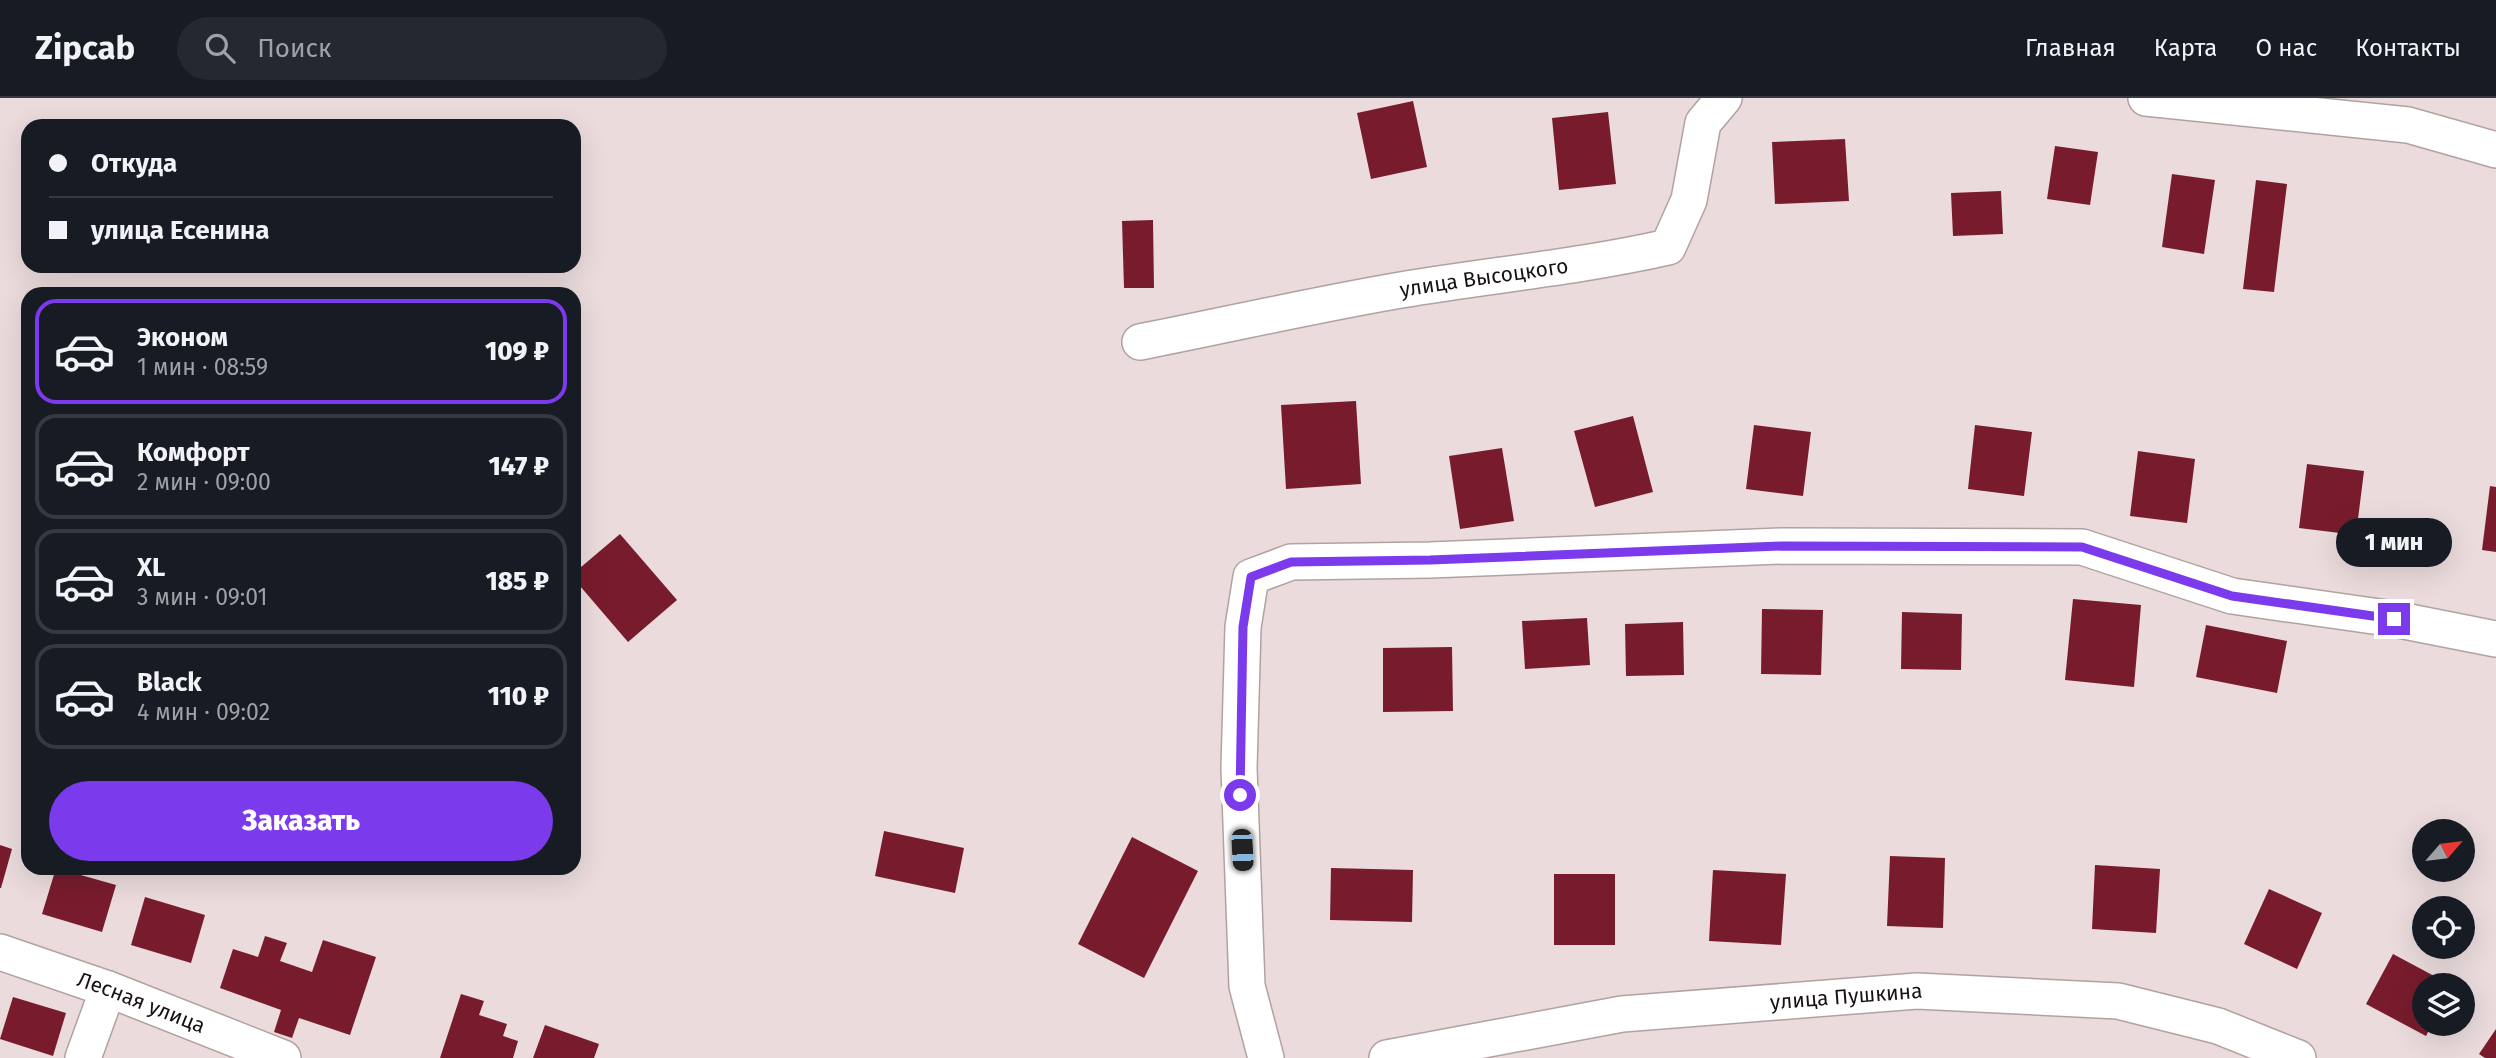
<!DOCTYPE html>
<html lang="ru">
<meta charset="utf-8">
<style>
body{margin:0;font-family:"Fira Sans",sans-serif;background:#242831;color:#f1f3f6;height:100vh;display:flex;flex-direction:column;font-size:26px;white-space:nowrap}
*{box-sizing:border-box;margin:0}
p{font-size:23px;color:#9ea1a6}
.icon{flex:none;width:38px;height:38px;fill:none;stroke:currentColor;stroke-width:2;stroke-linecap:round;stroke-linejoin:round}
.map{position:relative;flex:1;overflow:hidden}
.sheet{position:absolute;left:21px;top:189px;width:560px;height:588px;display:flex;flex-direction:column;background:#171b24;border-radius:21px;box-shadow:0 7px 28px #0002}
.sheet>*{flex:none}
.guide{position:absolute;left:21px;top:21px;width:560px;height:154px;border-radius:21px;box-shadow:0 7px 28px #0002;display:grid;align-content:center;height:154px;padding:0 28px;background:#171b24}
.needle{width:46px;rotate:62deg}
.fabs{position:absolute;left:2412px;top:721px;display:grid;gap:14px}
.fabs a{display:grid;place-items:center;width:63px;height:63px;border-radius:50%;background:#171b24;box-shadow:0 7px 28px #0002;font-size:35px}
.end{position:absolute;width:32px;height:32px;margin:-16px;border:9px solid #7c3aed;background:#fff;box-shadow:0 0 0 4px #fff}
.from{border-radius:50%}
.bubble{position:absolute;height:49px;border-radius:24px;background:#171b24;box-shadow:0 7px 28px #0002;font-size:23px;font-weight:800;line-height:49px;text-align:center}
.car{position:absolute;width:21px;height:42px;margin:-21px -10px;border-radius:9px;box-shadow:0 0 5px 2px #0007;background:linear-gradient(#222 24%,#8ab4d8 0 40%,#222 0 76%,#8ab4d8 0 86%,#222 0)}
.guide b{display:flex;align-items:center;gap:24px;height:66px;font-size:26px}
.guide b+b{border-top:2px solid #363941}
.guide i{width:18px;height:18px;background:#f1f3f6}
ul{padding:12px 0 0;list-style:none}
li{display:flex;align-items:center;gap:21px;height:105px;margin:0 14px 10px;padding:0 14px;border:4px solid #363941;border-radius:21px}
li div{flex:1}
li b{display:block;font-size:26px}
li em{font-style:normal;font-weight:800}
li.current{border-color:#7c3aed}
li>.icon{width:63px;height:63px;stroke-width:1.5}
.cta{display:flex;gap:14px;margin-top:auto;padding:14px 28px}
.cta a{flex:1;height:80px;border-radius:42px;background:#7c3aed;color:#fff;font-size:28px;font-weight:800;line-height:80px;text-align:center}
header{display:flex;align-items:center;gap:42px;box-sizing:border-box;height:98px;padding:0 35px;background:#171b24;border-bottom:2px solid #363941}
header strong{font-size:33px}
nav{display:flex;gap:38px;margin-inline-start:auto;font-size:24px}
.search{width:490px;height:63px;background:#242831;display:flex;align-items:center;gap:18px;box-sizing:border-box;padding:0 24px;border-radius:38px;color:#9ea1a6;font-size:26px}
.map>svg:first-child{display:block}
.building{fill:#781c2d}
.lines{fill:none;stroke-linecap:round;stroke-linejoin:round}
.minor-casing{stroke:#b1a2a2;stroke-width:38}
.minor{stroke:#fff;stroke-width:35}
.route{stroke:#7c3aed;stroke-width:9}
.labels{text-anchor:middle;stroke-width:7;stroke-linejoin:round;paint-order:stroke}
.street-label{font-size:21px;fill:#171111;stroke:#ebdbdc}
</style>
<header>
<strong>Zipcab</strong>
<div class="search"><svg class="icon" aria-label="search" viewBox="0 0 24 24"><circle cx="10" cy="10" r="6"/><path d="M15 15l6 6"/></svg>Поиск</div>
<nav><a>Главная</a><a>Карта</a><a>О нас</a><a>Контакты</a></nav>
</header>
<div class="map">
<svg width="2496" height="960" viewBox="0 0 2496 960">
<rect width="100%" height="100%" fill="#ebdbdc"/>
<path class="building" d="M1413,3L1427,69L1371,81L1357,15Z
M1608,14L1616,86L1559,92L1552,20Z
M1845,41L1849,103L1775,106L1772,44Z
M2055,48L2098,54L2090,107L2047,101Z
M2172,76L2215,82L2204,156L2162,149Z
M2256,82L2287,86L2274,194L2243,191Z
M2001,93L2003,136L1953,138L1951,95Z
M1153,122L1154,190H1124L1122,123Z
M1356,303L1361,386L1286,391L1281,307Z
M1633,318L1653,394L1595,409L1574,333Z
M1754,327L1811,334L1803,398L1746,391Z
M1975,327L2032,334L2024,398L1968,391Z
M1502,350L1514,423L1460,431L1449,358Z
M2138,353L2195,361L2187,425L2130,418Z
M2307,366L2364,373L2356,437L2299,430Z
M2490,388L2496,389V454L2482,452Z
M620,436L677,502L628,544L574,481V475Z
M2073,501L2141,507L2134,589L2065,582Z
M1762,511L1823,512L1821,577L1761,576Z
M1902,514L1962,516L1961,572L1901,571Z
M1587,520L1590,567L1525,571L1522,523Z
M1683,524L1684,577L1626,578L1625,526Z
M2206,527L2287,543L2277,595L2196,579Z
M1452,549L1453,613L1383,614V550Z
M884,733L964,750L955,795L875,778Z
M1132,739L1198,773L1144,880L1078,846Z
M0,747L12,751L1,790H0Z
M1890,758L1945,760L1943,830L1887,828Z
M2095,767L2160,771L2156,835L2092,831Z
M56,770L116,787L102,834L42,816Z
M1331,770L1413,772L1412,824L1330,822Z
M1713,772L1786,776L1781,847L1709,843Z
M1554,776H1615V847H1554Z
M2269,791L2322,815L2297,871L2244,846Z
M145,799L205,817L191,865L131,847Z
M265,838L287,845L280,863L312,874L323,842L376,859L350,937L299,920L292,940L274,934L281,912L220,890L233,851L258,859Z
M2393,856L2451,887H2424V926H2432L2426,938L2366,906Z
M461,896L484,903L479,917L507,926L503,938L518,943L513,960H440Z
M13,899L66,915L53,958L0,941Z
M545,927L599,946L594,960H533Z
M2496,931V960H2485L2479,956Z"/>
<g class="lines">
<g class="minor-casing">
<g id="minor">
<path d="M2146,0L2408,27L2496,52"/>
<path id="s1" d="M1140,244C1227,227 1313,207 1401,192C1490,177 1580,169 1668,149L1689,102L1703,25L1724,0"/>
<path id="s2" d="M0,854L108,891L283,960"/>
<path d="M83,960L108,891"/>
<path d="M1266,960L1247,888L1239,670L1243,529L1251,479L1291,464L1430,462L1782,448L2082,449L2232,498L2394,521L2496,541"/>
<path id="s3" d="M1387,960L1622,916L1917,893L2118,903L2218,928L2298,960"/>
</g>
</g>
<use href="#minor" class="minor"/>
</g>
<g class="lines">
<path class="route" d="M1240,697L1243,529L1251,479L1291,464L1430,462L1782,448L2082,449L2232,498L2394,521"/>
</g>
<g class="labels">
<g class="street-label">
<text dy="7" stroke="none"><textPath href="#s1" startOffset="350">улица Высоцкого</textPath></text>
<text dy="7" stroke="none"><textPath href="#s3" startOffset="464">улица Пушкина</textPath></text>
<text dy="7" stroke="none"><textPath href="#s2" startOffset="150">Лесная улица</textPath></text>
</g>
</g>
</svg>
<div class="fabs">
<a><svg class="needle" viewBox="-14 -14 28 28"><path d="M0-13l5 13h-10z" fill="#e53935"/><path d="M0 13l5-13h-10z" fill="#9ea1a6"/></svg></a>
<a><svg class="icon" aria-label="locate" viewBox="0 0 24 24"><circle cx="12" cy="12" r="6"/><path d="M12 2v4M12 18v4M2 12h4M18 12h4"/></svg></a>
<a><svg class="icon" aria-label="layers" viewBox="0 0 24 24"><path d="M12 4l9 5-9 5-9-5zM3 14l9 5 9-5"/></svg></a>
</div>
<i class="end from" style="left:1240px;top:697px"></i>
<i class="end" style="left:2394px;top:521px"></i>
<div class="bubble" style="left:2336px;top:420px;width:116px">1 мин</div>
<i class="car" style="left:1242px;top:752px;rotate:177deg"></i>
<div class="guide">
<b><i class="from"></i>Откуда</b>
<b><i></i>улица Есенина</b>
</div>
<section class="sheet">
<ul>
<li class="current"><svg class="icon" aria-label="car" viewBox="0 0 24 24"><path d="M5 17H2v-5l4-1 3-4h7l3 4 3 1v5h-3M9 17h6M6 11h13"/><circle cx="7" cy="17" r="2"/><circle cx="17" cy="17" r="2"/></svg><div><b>Эконом</b><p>1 мин · 08:59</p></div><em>109 ₽</em></li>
<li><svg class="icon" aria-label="car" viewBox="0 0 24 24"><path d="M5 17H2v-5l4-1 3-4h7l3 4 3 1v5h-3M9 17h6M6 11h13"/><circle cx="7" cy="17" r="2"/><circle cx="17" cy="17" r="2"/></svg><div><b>Комфорт</b><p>2 мин · 09:00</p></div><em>147 ₽</em></li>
<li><svg class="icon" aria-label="car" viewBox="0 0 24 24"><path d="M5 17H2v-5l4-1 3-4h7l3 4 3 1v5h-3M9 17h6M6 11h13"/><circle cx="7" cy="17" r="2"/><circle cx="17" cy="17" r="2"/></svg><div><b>XL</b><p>3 мин · 09:01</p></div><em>185 ₽</em></li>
<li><svg class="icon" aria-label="car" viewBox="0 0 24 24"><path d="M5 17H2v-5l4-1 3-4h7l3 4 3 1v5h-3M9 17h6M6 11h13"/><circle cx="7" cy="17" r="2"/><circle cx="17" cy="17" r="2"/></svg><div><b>Black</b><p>4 мин · 09:02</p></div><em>110 ₽</em></li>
</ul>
<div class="cta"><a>Заказать</a></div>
</section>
</div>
